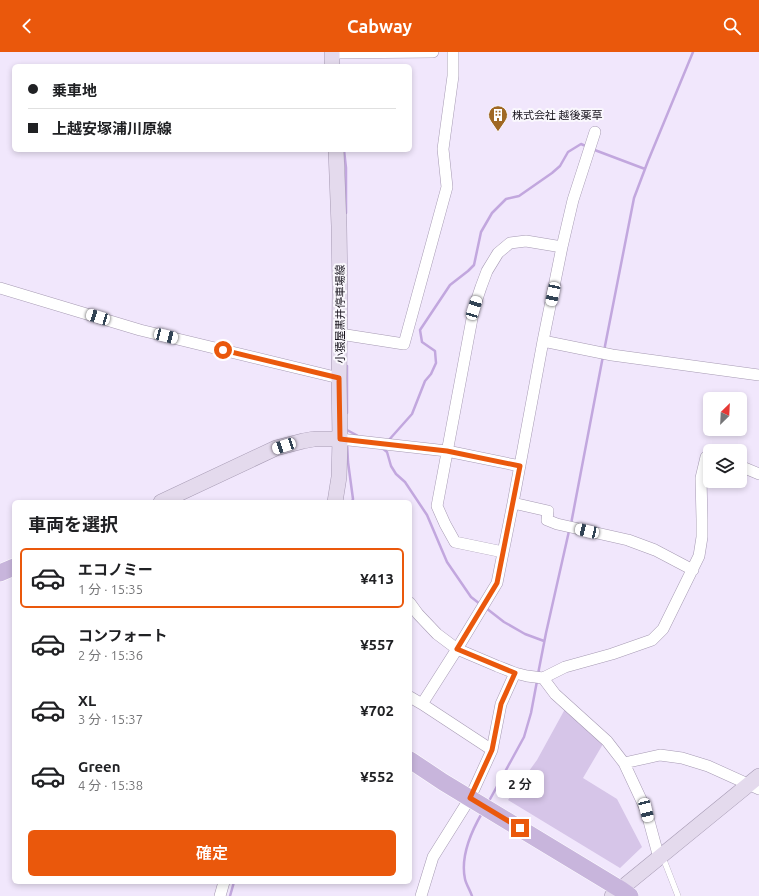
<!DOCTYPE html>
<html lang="ja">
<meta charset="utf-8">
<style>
body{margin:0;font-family:Ubuntu,"Noto Sans JP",sans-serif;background:#f2f2f2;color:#202124;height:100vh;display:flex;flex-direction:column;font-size:15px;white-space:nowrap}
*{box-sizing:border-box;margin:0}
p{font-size:13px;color:#757577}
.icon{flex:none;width:22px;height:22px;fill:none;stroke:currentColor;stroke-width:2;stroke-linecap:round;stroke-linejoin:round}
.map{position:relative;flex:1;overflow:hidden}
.sheet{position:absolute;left:12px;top:448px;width:400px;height:384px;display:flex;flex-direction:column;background:#fff;border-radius:6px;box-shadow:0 2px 6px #0003}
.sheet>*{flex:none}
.guide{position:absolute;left:12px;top:12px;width:400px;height:88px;border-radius:6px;box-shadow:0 2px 6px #0003;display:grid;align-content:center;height:88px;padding:0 16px;background:#fff}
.needle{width:26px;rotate:24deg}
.tools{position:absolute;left:703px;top:340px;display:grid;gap:8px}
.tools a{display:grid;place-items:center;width:44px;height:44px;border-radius:6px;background:#fff;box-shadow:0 2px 6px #0003;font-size:20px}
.end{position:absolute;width:18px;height:18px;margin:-9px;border:5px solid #ea580c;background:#fff;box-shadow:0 0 0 2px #fff}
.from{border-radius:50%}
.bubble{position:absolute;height:28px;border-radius:6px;background:#fff;box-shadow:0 2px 6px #0003;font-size:13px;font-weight:600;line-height:28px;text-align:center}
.car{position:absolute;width:12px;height:24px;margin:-12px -6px;border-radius:5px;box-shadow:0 0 3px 1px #0007;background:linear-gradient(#fff 24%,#345 0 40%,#fff 0 76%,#345 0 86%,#fff 0)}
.guide b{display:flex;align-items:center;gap:14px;height:38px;font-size:15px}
.guide b+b{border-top:1px solid #e0e0e0}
.guide i{width:10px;height:10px;background:#202124}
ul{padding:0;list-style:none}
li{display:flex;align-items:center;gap:12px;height:60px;margin:0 8px 6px;padding:0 8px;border:2px solid transparent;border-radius:6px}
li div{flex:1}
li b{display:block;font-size:15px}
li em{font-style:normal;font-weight:600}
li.on{border-color:#ea580c}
li>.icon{width:36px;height:36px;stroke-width:1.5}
h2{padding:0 16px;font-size:18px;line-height:48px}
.primary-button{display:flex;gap:8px;margin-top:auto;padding:8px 16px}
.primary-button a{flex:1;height:46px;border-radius:6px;background:#ea580c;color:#fff;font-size:16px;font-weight:600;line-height:46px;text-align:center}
header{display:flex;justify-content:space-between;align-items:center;height:52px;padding:0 16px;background:#ea580c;color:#fff;font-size:18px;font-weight:600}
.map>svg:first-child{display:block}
.green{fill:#d6c5e8}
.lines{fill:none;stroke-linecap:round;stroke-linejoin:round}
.stream{stroke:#c2a7de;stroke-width:2.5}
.lane-casing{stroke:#a69ab3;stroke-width:6}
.street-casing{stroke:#a69ab3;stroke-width:12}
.secondary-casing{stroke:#a69ab3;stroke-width:16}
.primary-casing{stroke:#fff;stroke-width:18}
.lane{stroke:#fff;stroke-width:5.5}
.street{stroke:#fff;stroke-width:11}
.secondary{stroke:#e4daed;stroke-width:15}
.primary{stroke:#c8b5dc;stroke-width:17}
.route{stroke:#ea580c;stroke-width:5}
.labels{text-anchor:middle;stroke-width:4;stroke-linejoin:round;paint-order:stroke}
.poi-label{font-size:11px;fill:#18141d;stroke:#faf8fd;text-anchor:start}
.street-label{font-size:11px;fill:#18141d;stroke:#faf8fd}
</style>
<header><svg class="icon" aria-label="back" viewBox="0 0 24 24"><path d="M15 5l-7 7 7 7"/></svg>Cabway<svg class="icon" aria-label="search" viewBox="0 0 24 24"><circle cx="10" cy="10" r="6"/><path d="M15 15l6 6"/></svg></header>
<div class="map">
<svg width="759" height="844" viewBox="0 0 759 844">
<rect width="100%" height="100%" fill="#f1e7fc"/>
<path class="green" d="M565,657L603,692L583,726L617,747L642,795L620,816L508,748L537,708Z"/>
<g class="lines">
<path class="stream" d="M592,97L645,117
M344,98L346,116V161
M604,299L634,146L648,109L693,0
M347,314V361
M347,378L360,385
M388,389L412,362L425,329L431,322L436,311L435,299L422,290L420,278L450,233L468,219L474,213L481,180L492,161L506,147L519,144L552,121L560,114L568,100L581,92L588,95
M347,390L348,410L353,447L352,450
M382,396L387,400L391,414L396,422L405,430L427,463L447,510L471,545L480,552
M571,472L603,304
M486,556L504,570L525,582L544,589
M538,622L546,581L569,479
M489,749L524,685L531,661L537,629
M230,844L234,830
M472,844C470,838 466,832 465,827C460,804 471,780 482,761"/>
<g class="lane-casing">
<path id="lane" d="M662,803L678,844"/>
</g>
<g class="street-casing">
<path id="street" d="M332,1L433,0
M0,236L140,278L339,326
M340,282L404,292L447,135L443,97L453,24V0
M543,289L612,303L759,323
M340,387L447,399L520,414
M740,414L759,422
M513,451L548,459L547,468L557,472L628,488L655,498L693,518
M503,500L455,490L445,472L437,454L474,256L481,235L487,219L498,201L510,191L526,189L562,195
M410,551L418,562L437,582L457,597L497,614L515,621L527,624L543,626L565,615L612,602L652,588L663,577L699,504L702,485V467L701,426L706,405L710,406
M543,626L555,642L607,689L624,711L646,758L659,806
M410,645L422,652
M492,698L422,652L457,597L497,531L513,451L543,289L562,195L573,148L595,80
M624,711L660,703L682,706L708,714L759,737
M220,844L224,830
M421,844L433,805L470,746L492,698L501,652L515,621"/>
</g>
<g class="secondary-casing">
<path id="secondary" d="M332,0V14
M161,450L276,396L303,389L314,387H340
M335,450L339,425L340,387L339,326L340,238L339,174L336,98
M612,844L759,724"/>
</g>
<g class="primary-casing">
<path id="primary" d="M0,521L14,515
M410,708L443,730L620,837L630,844"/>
</g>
<use href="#lane" class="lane"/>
<use href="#street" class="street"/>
<use href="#secondary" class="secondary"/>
<use href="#primary" class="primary"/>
</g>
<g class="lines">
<path class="route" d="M223,298L339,326L340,387L447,399L520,414L497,531L457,597L515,621L501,652L492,698L470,746L520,776"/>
</g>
<defs>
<g id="building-pin" transform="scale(1)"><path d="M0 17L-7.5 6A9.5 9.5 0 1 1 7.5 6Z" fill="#a06824" stroke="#faf8fd"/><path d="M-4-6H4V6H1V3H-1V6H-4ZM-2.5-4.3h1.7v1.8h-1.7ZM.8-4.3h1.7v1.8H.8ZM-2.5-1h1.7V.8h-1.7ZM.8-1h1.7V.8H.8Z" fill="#fff"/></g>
</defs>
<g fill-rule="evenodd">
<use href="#building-pin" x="498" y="63"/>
</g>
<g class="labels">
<g class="poi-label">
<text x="512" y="67">株式会社 越後薬草</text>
</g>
<g class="street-label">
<text transform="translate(340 262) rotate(-90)" y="4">小猿屋黒井停車場線</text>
</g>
</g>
</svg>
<div class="tools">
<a><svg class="needle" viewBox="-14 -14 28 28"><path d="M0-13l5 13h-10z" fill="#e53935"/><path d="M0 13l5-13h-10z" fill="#757577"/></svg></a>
<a><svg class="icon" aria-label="layers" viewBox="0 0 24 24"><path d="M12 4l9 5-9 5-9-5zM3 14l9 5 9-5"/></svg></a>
</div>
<i class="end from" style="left:223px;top:298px"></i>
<i class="end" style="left:520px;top:776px"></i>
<div class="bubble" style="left:496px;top:718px;width:48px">2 分</div>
<i class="car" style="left:553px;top:242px;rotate:192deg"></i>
<i class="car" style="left:474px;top:256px;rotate:17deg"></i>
<i class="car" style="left:98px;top:265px;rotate:287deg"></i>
<i class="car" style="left:166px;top:284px;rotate:104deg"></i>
<i class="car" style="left:284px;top:394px;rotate:252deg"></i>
<i class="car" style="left:587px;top:479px;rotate:283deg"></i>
<i class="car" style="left:646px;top:758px;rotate:166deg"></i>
<div class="guide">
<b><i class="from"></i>乗車地</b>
<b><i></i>上越安塚浦川原線</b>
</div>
<section class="sheet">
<h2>車両を選択</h2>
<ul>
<li class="on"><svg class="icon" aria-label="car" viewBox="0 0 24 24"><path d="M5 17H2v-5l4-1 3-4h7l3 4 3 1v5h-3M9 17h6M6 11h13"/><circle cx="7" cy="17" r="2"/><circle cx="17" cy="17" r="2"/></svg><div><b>エコノミー</b><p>1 分 · 15:35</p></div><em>¥413</em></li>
<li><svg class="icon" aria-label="car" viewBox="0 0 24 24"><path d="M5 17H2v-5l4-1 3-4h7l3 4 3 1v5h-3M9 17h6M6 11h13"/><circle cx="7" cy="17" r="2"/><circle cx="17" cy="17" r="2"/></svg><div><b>コンフォート</b><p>2 分 · 15:36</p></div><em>¥557</em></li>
<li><svg class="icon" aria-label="car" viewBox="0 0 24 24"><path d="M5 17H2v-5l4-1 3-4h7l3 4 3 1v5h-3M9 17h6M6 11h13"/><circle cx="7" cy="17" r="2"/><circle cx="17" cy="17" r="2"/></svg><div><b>XL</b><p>3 分 · 15:37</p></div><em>¥702</em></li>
<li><svg class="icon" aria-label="car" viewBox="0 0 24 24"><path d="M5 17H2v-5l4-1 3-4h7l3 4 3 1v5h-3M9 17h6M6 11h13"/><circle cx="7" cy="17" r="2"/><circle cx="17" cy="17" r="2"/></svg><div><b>Green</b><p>4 分 · 15:38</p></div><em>¥552</em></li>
</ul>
<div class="primary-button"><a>確定</a></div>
</section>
</div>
